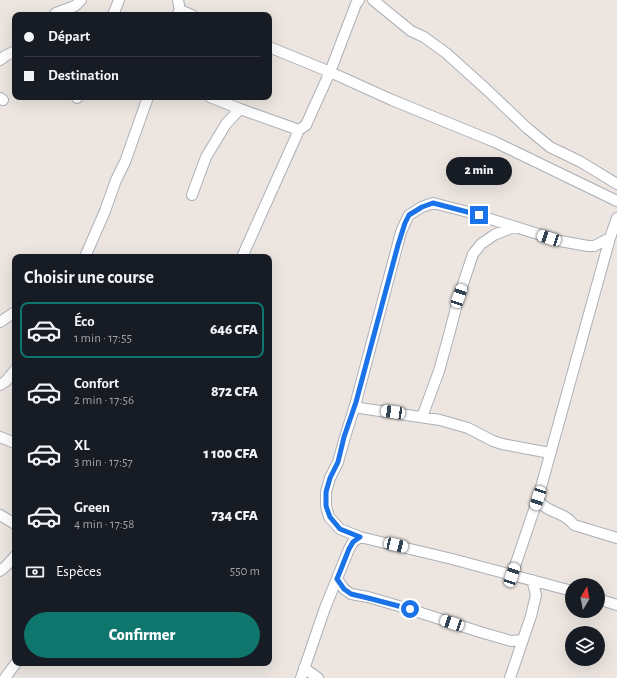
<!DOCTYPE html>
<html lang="fr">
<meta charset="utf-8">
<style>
body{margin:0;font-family:"Alegreya Sans",sans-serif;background:#242831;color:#f1f3f6;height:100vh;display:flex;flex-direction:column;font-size:15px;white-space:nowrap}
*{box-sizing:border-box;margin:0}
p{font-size:13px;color:#9ea1a6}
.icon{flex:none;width:22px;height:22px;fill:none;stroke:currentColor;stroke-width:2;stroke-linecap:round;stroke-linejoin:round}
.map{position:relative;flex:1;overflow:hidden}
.panel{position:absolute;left:12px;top:254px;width:260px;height:412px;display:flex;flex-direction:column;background:#171b24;border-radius:8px;box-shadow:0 4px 16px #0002}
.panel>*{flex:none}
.banner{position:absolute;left:12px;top:12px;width:260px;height:88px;border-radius:8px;box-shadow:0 4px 16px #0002;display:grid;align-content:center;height:88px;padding:0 12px;background:#171b24}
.needle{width:26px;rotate:10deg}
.controls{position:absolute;left:565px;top:578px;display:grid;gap:8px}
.controls a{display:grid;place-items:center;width:40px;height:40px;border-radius:50%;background:#171b24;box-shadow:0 4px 16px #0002;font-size:20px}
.end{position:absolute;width:18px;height:18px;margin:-9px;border:5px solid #1a73e8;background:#fff;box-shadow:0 0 0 2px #fff}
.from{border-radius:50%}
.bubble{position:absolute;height:28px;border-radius:14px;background:#171b24;box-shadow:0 4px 16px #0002;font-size:13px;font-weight:800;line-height:28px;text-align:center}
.car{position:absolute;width:12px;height:24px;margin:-12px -6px;border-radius:5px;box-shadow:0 0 3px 1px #0007;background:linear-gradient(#fff 24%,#345 0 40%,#fff 0 76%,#345 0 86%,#fff 0)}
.banner b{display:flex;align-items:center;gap:14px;height:38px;font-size:15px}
.banner b+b{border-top:1px solid #363941}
.banner i{width:10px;height:10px;background:#f1f3f6}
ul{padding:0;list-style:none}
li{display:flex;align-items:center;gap:12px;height:56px;margin:0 8px 6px;padding:0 4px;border:2px solid transparent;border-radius:8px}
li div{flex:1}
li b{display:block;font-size:15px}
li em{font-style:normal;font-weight:800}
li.on{border-color:#0f766e}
li>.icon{width:36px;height:36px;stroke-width:1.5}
h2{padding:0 12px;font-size:18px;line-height:48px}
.pay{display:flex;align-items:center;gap:10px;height:44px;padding:0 12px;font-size:15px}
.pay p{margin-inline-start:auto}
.cta{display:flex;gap:8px;margin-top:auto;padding:8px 12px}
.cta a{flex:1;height:46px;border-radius:24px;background:#0f766e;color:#fff;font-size:16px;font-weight:800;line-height:46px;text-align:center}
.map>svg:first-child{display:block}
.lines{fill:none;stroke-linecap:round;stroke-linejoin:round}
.minor-casing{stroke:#acb0b7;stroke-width:12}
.minor{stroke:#fff;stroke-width:10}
.route{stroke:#1a73e8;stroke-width:5}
</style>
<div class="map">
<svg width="617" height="678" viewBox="0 0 617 678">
<rect width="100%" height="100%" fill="#ece5e0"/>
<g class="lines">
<g class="minor-casing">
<path id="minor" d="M373,0L411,31L424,37L446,53L486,89L527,128L550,147L581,162L617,184
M180,10L192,15
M54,15L56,13L75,6L81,0
M113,15L119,0
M177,15L180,10L178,0
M269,47L330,72L392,100L495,142L617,201
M0,60L5,56L15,51
M210,97L240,109L299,130L306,125L310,116L330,72L356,4L359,0
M0,98L3,100
M77,98L78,97
M192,195L206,157L226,124L240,109
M85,257L105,211L116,180L125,162L148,97
M242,257L299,130
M0,322L15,312
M0,385L6,381L15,370
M356,402L357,406L360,408L440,420L468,428L493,441L502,444L550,453
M422,417L439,371L450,331L459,296L473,254L481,244L494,235L514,227
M0,437L15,443
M538,498C539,501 541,504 544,506C554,514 565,513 574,525L617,538
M0,515L15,524
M0,571L6,566L15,556
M512,575L538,498L610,238L617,218
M337,579L344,589L351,594L368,597L409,609L480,632L511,641L523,640
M572,591L452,559L360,537L340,529L329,517L326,506V492L330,478L338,462L345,437L356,402L401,232L405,223L409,215L422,207L433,203L468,212L560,241L588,246H594L610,238
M598,599L617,605
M304,668L318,678
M5,678L16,663
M301,678L325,608L349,549L353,542L360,537
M510,678L531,616L536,595L532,580"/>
</g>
<use href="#minor" class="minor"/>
</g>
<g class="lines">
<path class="route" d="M410,609L368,598L351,594L344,589L337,579L349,549L353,542L360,537L340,529L330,517L326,506V492L330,478L338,462L344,437L356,402L398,245L405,223L409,215L422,207L433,203L479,215"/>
</g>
</svg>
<div class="controls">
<a><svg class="needle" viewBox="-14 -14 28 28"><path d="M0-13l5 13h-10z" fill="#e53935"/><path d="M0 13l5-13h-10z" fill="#9ea1a6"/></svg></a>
<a><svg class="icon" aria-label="layers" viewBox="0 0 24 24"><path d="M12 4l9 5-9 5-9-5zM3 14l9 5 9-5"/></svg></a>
</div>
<i class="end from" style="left:410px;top:609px"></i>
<i class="end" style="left:479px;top:215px"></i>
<div class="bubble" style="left:446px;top:157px;width:66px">2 min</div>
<i class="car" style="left:549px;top:238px;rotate:288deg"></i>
<i class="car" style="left:459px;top:296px;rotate:19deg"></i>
<i class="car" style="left:393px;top:412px;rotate:278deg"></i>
<i class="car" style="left:538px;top:498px;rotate:198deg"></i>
<i class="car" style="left:396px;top:545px;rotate:103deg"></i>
<i class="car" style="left:512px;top:575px;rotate:18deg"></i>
<i class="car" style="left:452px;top:623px;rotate:288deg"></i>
<div class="banner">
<b><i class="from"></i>Départ</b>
<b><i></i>Destination</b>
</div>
<section class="panel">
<h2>Choisir une course</h2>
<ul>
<li class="on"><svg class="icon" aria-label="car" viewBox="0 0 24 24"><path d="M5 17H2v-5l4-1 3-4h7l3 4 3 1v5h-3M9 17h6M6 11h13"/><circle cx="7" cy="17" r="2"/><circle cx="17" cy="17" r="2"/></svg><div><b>Éco</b><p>1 min · 17:55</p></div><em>646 CFA</em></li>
<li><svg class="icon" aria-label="car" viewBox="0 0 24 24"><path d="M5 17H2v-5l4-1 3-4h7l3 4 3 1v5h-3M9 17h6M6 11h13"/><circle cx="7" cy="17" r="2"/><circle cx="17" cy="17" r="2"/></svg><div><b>Confort</b><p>2 min · 17:56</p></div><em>872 CFA</em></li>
<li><svg class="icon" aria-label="car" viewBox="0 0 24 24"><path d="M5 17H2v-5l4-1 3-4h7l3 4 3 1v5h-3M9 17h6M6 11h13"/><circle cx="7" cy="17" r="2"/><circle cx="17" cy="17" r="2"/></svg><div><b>XL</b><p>3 min · 17:57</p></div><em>1 100 CFA</em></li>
<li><svg class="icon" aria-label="car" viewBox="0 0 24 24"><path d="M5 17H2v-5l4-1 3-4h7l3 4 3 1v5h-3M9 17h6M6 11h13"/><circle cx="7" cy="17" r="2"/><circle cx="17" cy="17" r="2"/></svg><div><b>Green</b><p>4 min · 17:58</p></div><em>734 CFA</em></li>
</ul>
<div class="pay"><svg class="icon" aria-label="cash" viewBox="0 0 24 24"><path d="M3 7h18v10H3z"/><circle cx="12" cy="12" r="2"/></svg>Espèces<p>550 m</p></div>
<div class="cta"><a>Confirmer</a></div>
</section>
</div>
